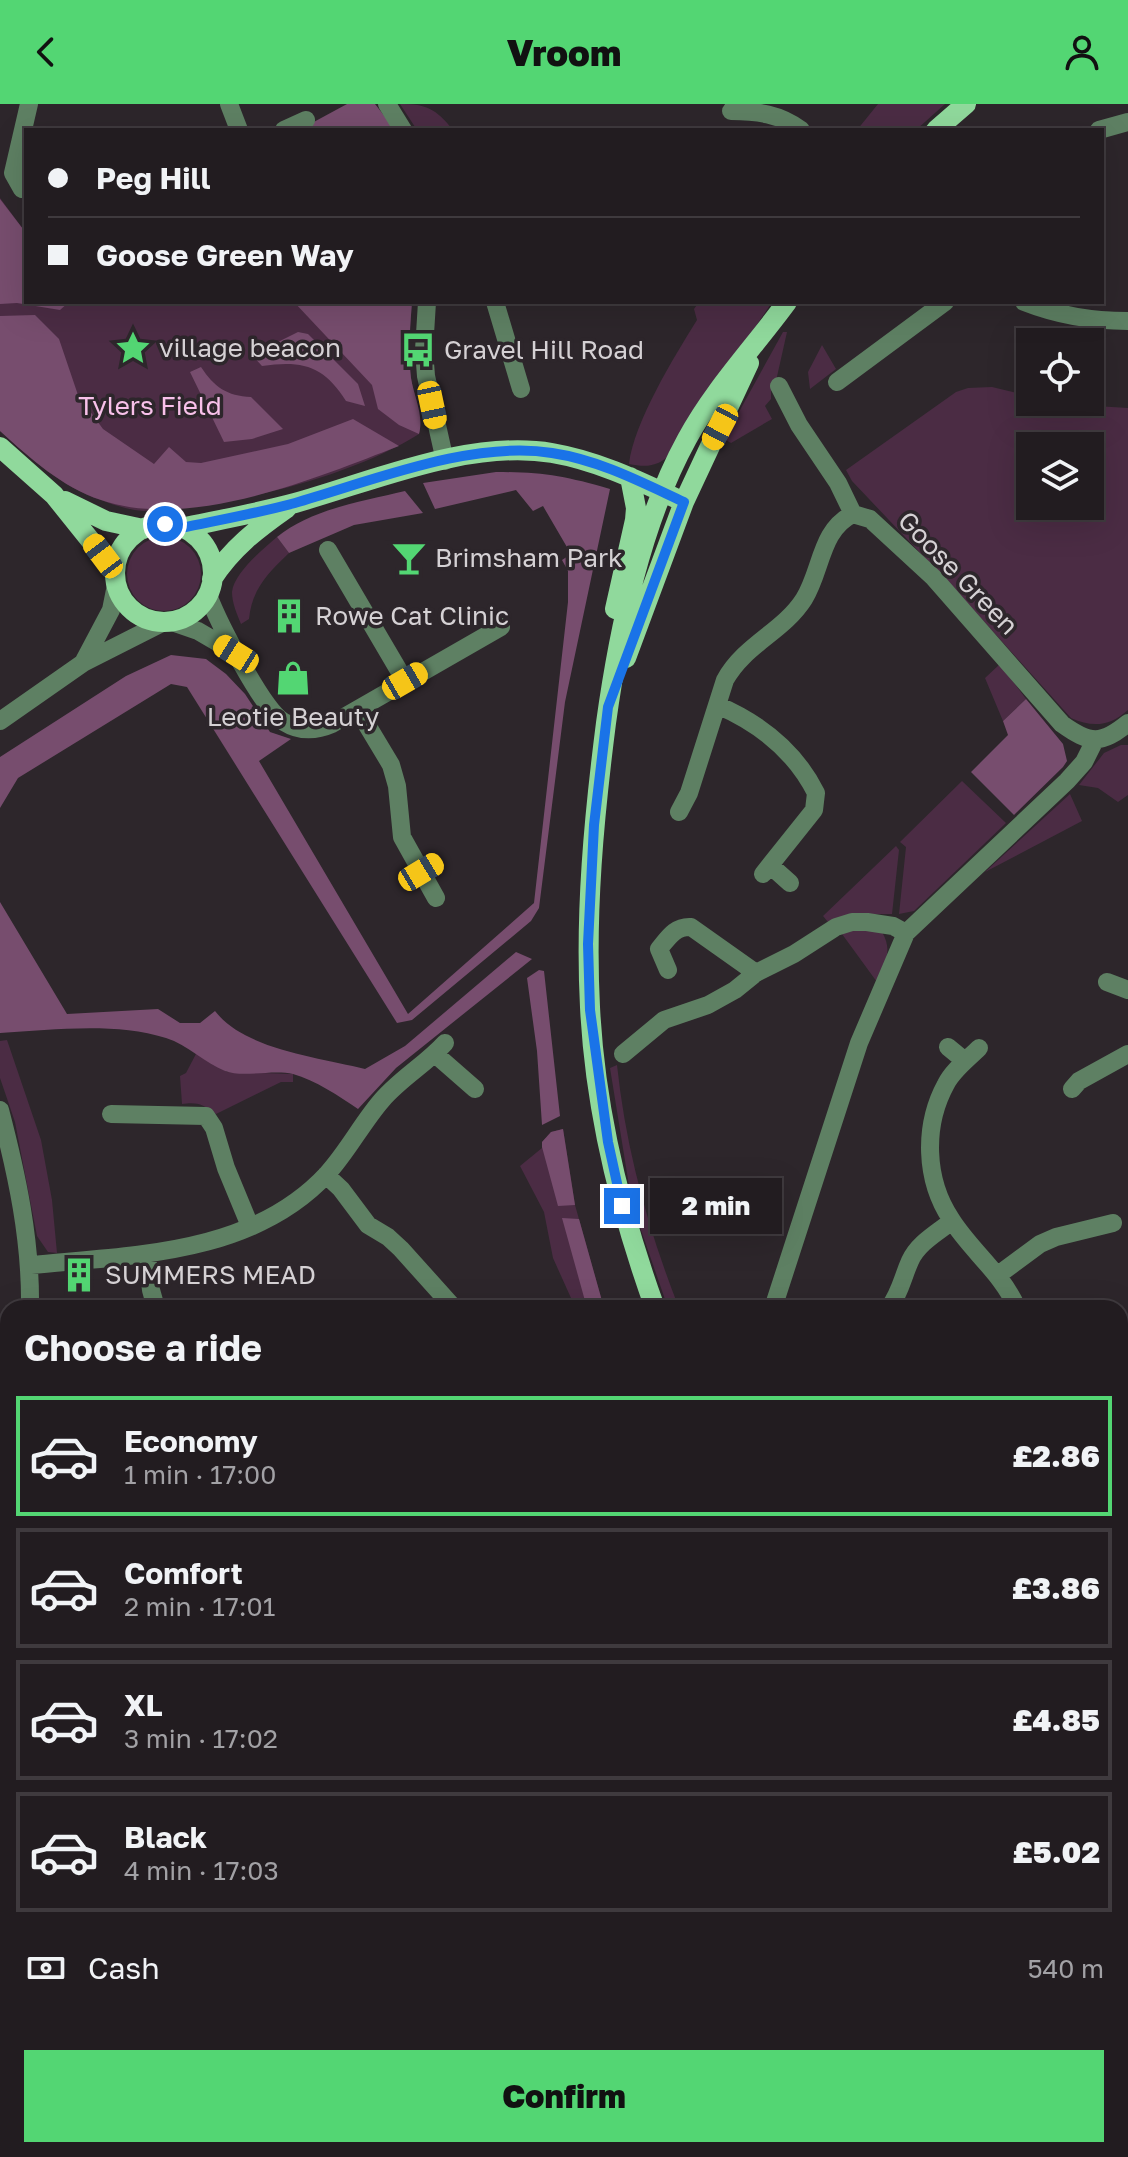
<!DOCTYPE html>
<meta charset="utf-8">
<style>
body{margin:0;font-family:"Golos Text",sans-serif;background:#2a2529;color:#f1f3f6;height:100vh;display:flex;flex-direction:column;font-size:30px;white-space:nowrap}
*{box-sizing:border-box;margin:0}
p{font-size:26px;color:#a2a1a5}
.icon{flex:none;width:44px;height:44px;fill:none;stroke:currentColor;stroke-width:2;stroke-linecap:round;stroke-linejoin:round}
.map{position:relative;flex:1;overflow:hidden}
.panel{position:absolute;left:0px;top:1196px;width:1128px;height:858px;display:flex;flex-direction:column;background:#221c20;border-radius:24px 24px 0 0;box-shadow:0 8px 32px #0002,0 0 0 2px #3f3a3e}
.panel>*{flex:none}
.top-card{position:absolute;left:24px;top:24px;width:1080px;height:176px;border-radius:0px;box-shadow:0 8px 32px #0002,0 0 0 2px #3f3a3e;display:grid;align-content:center;height:176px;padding:0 24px;background:#221c20}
.tools{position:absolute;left:1016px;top:224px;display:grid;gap:16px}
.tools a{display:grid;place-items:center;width:88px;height:88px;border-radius:0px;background:#221c20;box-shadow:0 8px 32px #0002,0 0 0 2px #3f3a3e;font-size:40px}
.end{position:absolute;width:36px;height:36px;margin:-18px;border:10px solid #1a73e8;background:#fff;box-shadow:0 0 0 4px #fff}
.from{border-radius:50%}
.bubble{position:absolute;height:56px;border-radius:0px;background:#221c20;box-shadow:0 8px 32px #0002,0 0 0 2px #3f3a3e;font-size:26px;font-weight:800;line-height:56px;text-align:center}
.car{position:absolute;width:24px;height:48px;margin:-24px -12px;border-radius:10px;box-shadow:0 0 6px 2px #0007;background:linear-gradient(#f5c518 24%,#345 0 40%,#f5c518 0 76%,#345 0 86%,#f5c518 0)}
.top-card b{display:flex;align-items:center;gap:28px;height:76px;font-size:30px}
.top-card b+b{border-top:2px solid #3f3a3e}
.top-card i{width:20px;height:20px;background:#f1f3f6}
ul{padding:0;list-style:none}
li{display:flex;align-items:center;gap:24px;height:120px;margin:0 16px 12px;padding:0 8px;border:4px solid #3f3a3e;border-radius:0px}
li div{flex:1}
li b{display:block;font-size:30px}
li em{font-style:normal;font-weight:800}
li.active{border-color:#53d673}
li>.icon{width:72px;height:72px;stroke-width:1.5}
h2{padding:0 24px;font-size:36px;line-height:96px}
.pay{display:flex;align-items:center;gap:20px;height:88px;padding:0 24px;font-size:30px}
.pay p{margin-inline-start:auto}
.button{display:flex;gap:16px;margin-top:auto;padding:16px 24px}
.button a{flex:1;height:92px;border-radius:0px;background:#53d673;color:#111;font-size:32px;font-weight:800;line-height:92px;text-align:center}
header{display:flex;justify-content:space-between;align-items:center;height:104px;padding:0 24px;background:#53d673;color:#111;font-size:36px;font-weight:800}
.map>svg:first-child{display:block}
.green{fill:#4b2c44;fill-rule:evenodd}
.forest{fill:#774d6e}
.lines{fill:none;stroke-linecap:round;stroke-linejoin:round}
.minor{stroke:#5e8063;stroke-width:18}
.major{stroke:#90d99c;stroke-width:20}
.route{stroke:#1a73e8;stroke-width:10}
.labels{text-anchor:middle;stroke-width:7;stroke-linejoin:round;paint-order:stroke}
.poi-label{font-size:26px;fill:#d5d1d4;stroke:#2d262b;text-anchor:start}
.park-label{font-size:26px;fill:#f8c1ea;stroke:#2d262b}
.street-label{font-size:26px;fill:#d5d1d4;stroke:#2d262b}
</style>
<header><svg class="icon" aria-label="back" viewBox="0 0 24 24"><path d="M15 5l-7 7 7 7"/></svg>Vroom<svg class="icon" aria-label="person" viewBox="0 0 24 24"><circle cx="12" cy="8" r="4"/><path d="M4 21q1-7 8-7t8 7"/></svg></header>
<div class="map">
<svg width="1128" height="2053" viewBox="0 0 1128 2053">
<rect width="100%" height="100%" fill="#2d262b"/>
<path class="green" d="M400,0C427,0 436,5 453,26H417Z
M878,0H945L916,26H857Z
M0,94L26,129V198H412C410,224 408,248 411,274C414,293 424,311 419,330C355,370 249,398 174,404C164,405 153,407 143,407C130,406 113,401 101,396C61,383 31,354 0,327Z
M699,198H772L673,348C659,362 648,364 629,360C634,318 674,253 697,216L694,205Z
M783,228H787L776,277L771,281V295L765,302L772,315L731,339L724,335Z
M822,241L836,265L810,285L808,268Z
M992,283L1030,292V298L1128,304V606C1110,622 1093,624 1071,614L960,491L852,377L846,366L956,288L968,284ZM1030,342H1090V402H1030Z
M277,433L289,449C268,469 252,485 249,515L241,520C237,510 232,499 232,488C234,469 263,445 277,433Z
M127 470a37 37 0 1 1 74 0a37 37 0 1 1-74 0Z
M1000,560L1026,595L1003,617L985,574Z
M1121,641H1128V691L1118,698L1098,684L1079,681L1104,649Z
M962,677L1006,719L914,807L899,810L906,743L900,738Z
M1070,690L1082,717L985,768Z
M896,742L899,746L892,810H855L828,818L823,812Z
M852,825L882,828C893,846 885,860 877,878L842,830Z
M7,936L41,1036L52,1096L57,1149L48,1148L37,1132L15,1018L0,974V937Z
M197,948L227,968L293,970V978H281L216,1010C203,1000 197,998 182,1000L180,972L186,969Z
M617,961C626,1046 648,1125 679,1204H668L632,1100L610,964Z
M563,1025L575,1101L604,1204H553L571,1194L553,1154L544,1108L520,1062L542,1044V1038L551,1028Z
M8,1733V2009L0,1997V1743Z
M33,2046H470L457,2053H38Z
M594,2046H764L746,2053H595Z"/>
<path class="forest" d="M347,0H375L393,23L389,26H299Z
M0,95L26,129V198H69L60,206L17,199L0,200Z
M294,198H412C410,224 408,248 411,274C414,293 424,311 419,330L399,321L378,305L372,281Z
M35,211L59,235L78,291L103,325L154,360L169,343L186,358L201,359L288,340L353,315L399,342C316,374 190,427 101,396C62,383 31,355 0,327V212Z
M298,228L308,230L358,280L365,302L346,297C324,262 303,256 262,262L252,251Z
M201,263C214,283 227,292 251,293L283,325L252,335L224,338L190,268Z
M496,368C542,368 565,372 610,385L565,598L539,804L531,817L412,916L397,919L187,583L171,580L18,674L0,704V653L126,572L171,551L206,555L226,570L245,590L270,628L291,635L259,657L408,910L534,799L568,498V467L562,456L571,450L543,402L533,407L516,386L435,405L423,379Z
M405,387L423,409L354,421L289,449L277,433C311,405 364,397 405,387Z
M1026,595L1063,640L1067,657L1063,663L1014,711L971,668L1008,631L1003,617Z
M0,798L67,910L158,905L180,919H200L215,907C245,946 319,953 365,965L405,942L516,848L532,855L396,964L358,1005C339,992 315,976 293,970C273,965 243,974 225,967C205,959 188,941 166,934C114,918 53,926 0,929Z
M539,866L544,867L560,1012L542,1021L537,947L527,874Z
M563,1025L575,1101L558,1102L542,1043V1038L551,1028Z
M562,1114L579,1115L604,1204H587Z"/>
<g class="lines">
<path class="minor" d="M229,0L239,26
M387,0L403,26
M731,7C757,7 780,10 801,26
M284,26L306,16
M1099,26L1128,18
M22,85L13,69L29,0
M427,198L424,246L426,272L445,357
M495,198L521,285
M1024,198C1057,211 1093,217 1128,217
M837,278L945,198
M779,282L799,321L838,379L853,410
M853,410L870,415L934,474L1062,620C1090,640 1101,641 1128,619
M328,446L405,577
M208,491C218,517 262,605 284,618C300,628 316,627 332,620L501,523
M172,518L198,527L234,548
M84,557L111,506L116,481
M717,601C759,619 795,647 816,689L814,706L763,770
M358,606L391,661L397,682L402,733L436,794
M0,617L83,559L164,518
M679,708L689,689L725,576C745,540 783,528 804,495C822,466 820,426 853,410
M771,762L790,779
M668,866L659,845C668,834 675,822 691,823L756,869
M1107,878L1128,886
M948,943L965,957
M979,944C968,955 953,966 946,980C923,1022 925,1076 951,1115C971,1147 1002,1169 1017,1204
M435,950L475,985
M623,950L664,916L708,901L735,886L756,869L794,850L836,823L852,818H867L893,822L906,829
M1072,985L1079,977L1128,950
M0,1006C17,1071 31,1136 30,1204
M111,1010L206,1012L214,1024L226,1064L250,1122
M326,1071L341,1085L368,1121L388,1133L401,1145L454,1204
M147,1151L151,1186L156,1204
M31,1161C133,1151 252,1151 327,1070C348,1047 362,1019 382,996C401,974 426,960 445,939
M998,1171L1040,1140L1056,1133L1113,1119
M773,1204L859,939L906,829L1067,677L1084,658L1095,636
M889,1204C901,1187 902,1175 910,1157C918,1139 937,1129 952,1117
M1120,1224L1128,1221
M0,1382L8,1369
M1120,1444L1128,1459
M1120,1475L1128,1470
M0,1720L8,1712
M1120,1743L1128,1738
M1120,1845L1128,1860
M550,2046L556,2053
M858,2046L863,2053
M899,2046L902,2053
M487,2053L496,2046"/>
<path class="major" d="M936,26L966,0
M0,343L54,391L115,467
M65,397L106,417L143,425
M115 469a49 49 0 1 1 98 0a49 49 0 1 1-98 0Z
M181,424C219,416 258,409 295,399C374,377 470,335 552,349C599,357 641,378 684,398
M212,475C232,444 257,425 287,404
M615,505L635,416L636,404L630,373
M626,554L684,398L749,259
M655,1204C620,1107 595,1006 590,903C585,808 594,713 606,619C619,525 641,419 687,335C714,285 754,243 787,198
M1105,2046L1109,2053"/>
</g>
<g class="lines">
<path class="route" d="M165,420L181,424C219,416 258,409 295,399C372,377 472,336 552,349C599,356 641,378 684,398L608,603L594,721L588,840L590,906L608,1038L622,1102"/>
</g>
<defs>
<g id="sight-bare" transform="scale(2.76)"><path d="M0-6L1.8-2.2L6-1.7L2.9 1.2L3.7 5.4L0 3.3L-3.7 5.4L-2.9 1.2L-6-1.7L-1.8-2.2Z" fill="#53d673" stroke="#2d262b" stroke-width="2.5" paint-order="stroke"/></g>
<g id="bus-bare" transform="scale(2.76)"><path d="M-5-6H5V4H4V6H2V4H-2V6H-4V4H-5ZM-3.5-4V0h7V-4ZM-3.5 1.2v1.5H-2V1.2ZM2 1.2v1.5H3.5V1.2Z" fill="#53d673" stroke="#2d262b" stroke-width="2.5" paint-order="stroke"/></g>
<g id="bar-bare" transform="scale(2.76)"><path d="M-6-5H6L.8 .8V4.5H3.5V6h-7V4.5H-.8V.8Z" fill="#53d673" stroke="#2d262b" stroke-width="2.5" paint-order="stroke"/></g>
<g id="building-bare" transform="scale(2.76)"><path d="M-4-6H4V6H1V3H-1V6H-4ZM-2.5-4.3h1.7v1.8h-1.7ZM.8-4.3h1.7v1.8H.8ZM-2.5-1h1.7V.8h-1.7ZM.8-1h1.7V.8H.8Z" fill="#53d673" stroke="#2d262b" stroke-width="2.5" paint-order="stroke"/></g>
<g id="shop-bare" transform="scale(2.76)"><path d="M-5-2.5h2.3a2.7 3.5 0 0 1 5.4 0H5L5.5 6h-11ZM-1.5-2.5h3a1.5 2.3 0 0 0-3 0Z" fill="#53d673" stroke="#2d262b" stroke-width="2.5" paint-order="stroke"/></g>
</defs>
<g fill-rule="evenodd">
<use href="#sight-bare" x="133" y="244"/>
<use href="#bus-bare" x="418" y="246"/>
<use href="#bar-bare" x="409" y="454"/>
<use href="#building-bare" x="289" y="512"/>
<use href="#shop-bare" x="293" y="574"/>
<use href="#building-bare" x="79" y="1171"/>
</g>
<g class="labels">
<g class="poi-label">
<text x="159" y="253">village beacon</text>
<text x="444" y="255">Gravel Hill Road</text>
<text x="435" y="463">Brimsham Park</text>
<text x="315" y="521">Rowe Cat Clinic</text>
<text x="293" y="622" text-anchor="middle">Leotie Beauty</text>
<text x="105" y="1180">SUMMERS MEAD</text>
</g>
<g class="park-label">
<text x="150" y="311">Tylers Field</text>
</g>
<g class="street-label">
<text transform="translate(958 469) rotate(46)" y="9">Goose Green</text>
</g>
</g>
</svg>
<div class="tools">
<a><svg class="icon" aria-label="locate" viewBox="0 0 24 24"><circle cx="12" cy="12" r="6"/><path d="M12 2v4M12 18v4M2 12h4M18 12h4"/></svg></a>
<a><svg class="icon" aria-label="layers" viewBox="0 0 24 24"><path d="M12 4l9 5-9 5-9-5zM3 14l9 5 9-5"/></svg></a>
</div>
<i class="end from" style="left:165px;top:420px"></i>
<i class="end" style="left:622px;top:1102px"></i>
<div class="bubble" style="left:650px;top:1074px;width:132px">2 min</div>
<i class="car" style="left:432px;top:301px;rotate:168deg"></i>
<i class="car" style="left:720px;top:323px;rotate:208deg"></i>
<i class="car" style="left:103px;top:452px;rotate:323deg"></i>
<i class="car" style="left:236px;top:550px;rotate:302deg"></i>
<i class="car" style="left:405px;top:577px;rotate:60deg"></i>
<i class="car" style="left:421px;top:768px;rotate:59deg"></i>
<div class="top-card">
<b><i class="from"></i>Peg Hill</b>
<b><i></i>Goose Green Way</b>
</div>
<section class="panel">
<h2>Choose a ride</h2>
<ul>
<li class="active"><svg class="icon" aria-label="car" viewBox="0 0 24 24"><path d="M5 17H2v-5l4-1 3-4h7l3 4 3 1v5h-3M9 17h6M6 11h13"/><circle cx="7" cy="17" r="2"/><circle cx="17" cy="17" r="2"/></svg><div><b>Economy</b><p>1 min · 17:00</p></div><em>£2.86</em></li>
<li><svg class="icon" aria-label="car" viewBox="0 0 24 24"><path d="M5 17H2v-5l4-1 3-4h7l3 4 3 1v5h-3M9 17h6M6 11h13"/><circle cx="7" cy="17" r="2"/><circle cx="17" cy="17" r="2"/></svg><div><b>Comfort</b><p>2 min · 17:01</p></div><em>£3.86</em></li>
<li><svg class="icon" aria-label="car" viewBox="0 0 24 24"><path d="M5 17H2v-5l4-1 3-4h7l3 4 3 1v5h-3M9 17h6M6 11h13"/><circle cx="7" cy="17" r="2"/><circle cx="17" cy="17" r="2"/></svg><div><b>XL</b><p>3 min · 17:02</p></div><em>£4.85</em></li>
<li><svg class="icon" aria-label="car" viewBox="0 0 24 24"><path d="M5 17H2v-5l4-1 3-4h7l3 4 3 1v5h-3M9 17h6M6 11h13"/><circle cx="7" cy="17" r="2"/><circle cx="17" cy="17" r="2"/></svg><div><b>Black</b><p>4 min · 17:03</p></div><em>£5.02</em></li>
</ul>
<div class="pay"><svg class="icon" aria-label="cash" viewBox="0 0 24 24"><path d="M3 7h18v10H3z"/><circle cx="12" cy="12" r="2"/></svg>Cash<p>540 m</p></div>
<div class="button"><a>Confirm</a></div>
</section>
</div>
